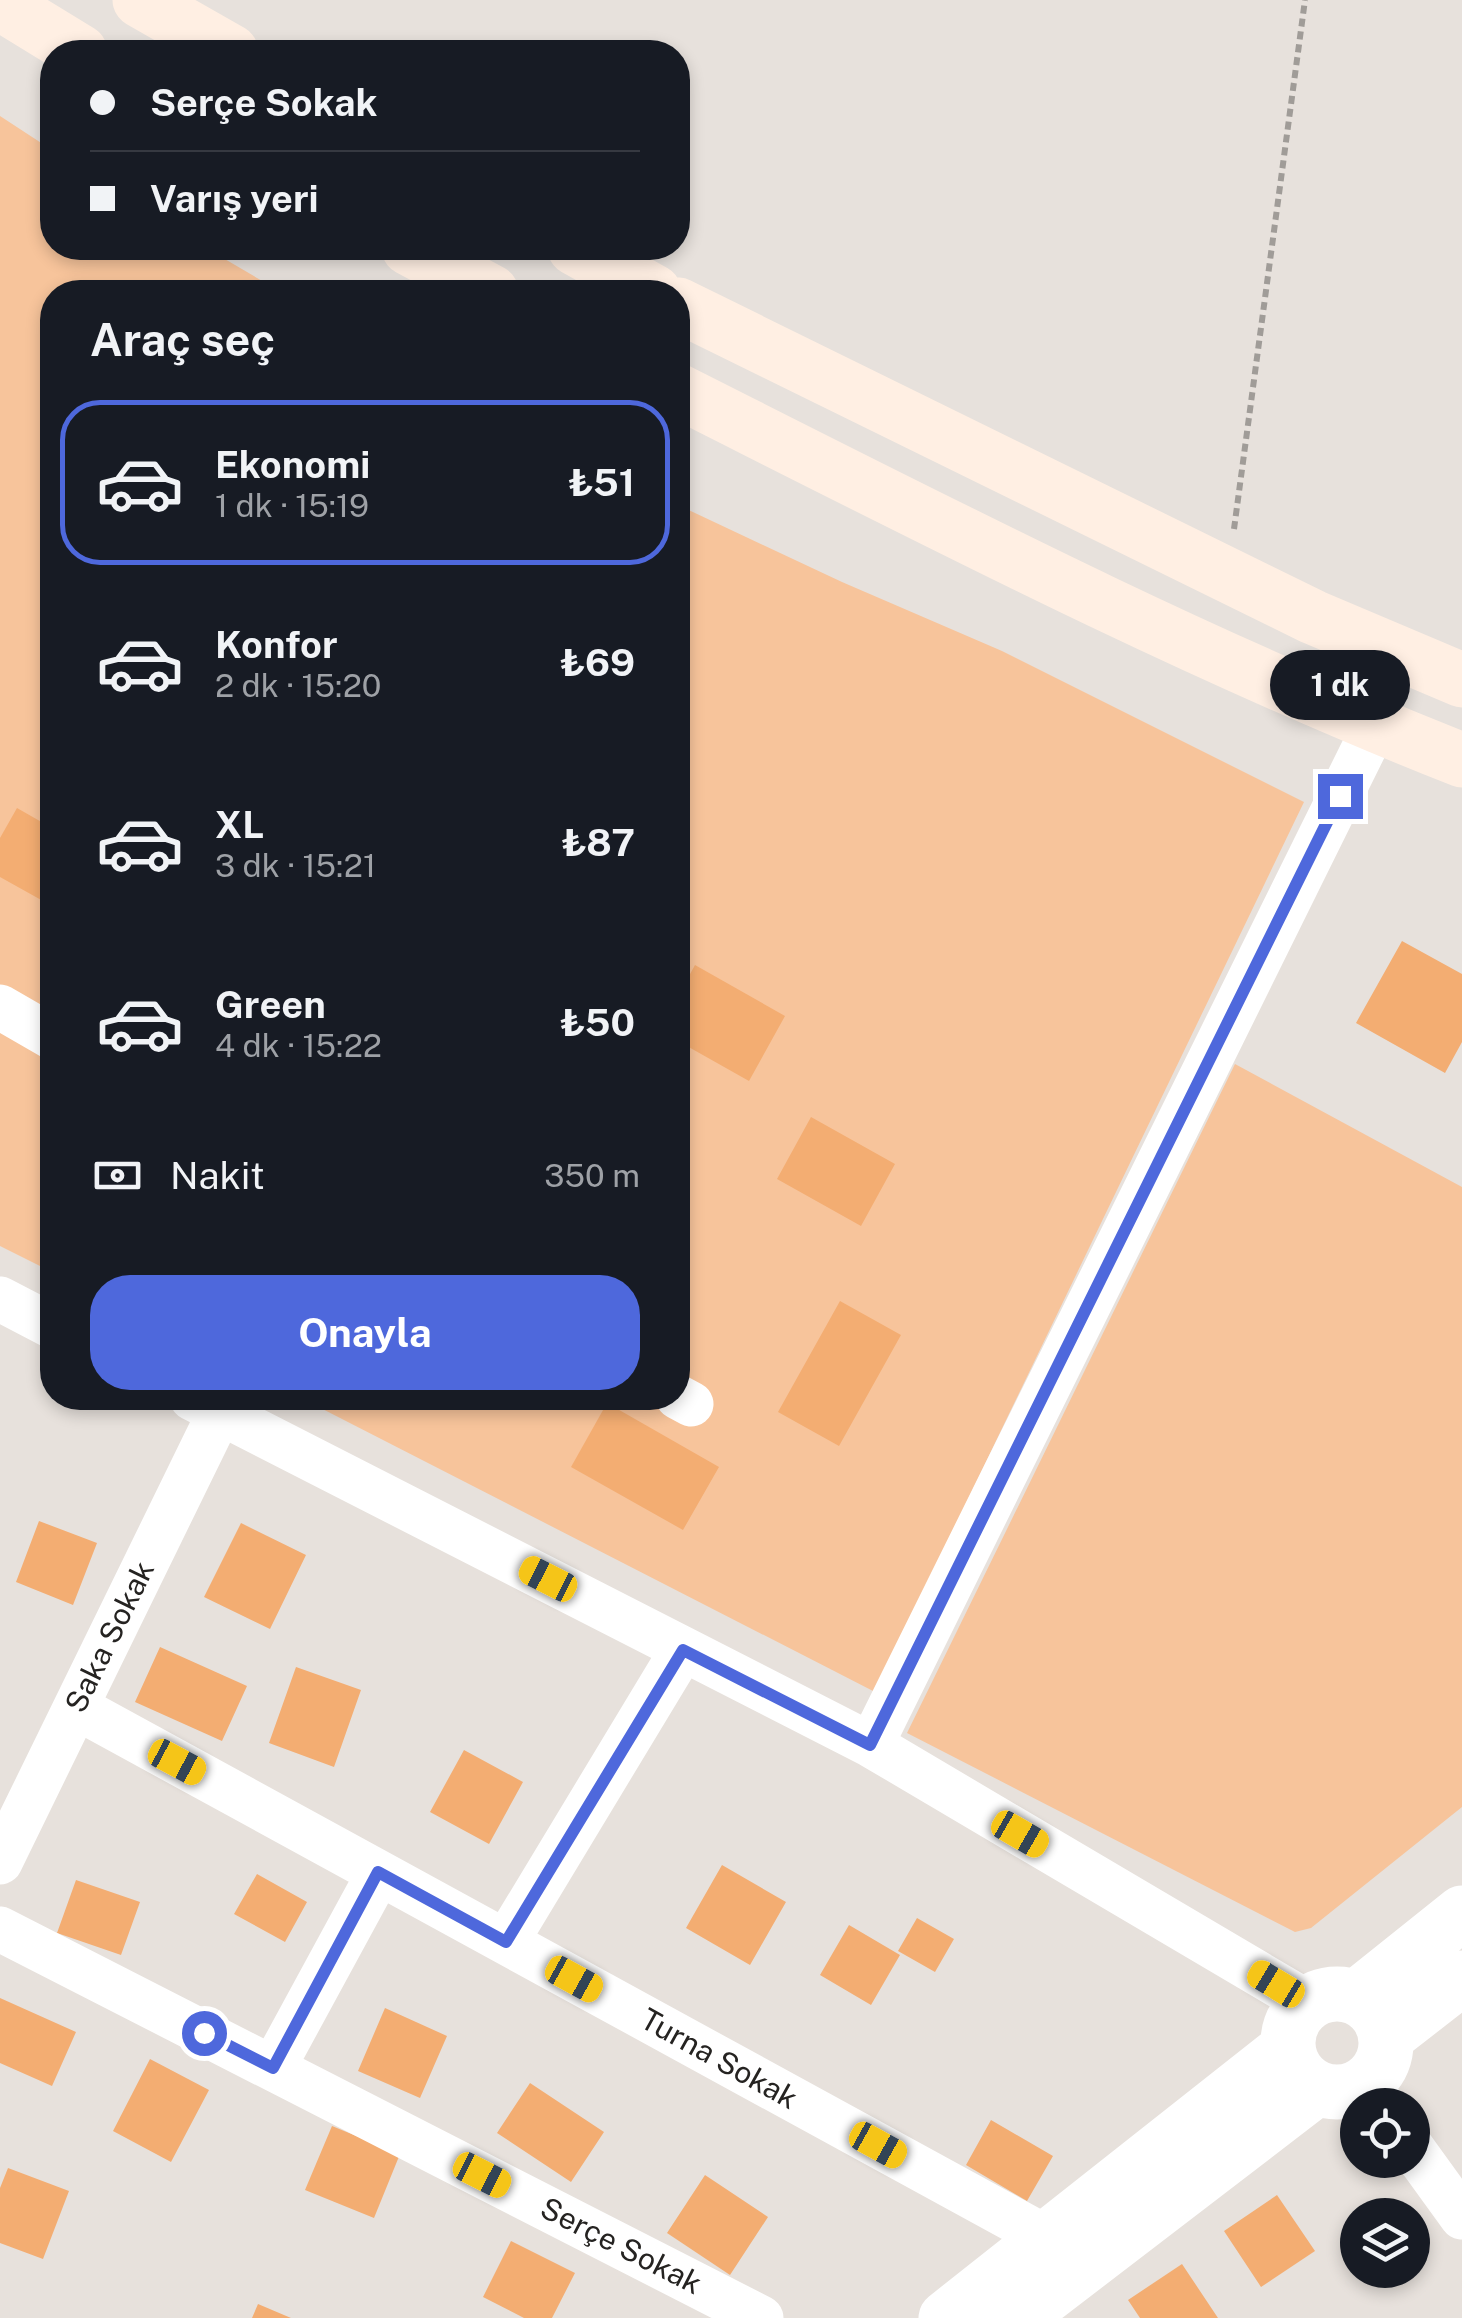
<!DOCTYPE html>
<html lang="tr">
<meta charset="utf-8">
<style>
body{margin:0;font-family:"Public Sans",sans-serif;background:#20242c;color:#f1f3f6;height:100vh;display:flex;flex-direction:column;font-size:38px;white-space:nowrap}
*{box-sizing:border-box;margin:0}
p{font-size:32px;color:#9ea1a6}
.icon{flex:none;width:55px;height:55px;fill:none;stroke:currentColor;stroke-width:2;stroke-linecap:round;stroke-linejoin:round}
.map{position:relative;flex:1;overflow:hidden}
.drawer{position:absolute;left:40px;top:280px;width:650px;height:1130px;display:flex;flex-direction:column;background:#171b24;border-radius:40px;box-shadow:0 5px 15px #0003}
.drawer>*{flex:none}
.top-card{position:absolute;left:40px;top:40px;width:650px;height:220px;border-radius:40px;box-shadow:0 5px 15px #0003;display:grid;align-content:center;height:220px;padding:0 50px;background:#171b24}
.fabs{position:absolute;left:1340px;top:2088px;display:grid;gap:20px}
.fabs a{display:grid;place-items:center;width:90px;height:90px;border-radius:50%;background:#171b24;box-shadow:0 5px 15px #0003;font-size:50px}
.end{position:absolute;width:45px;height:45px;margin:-22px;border:12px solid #4e68dc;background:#fff;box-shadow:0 0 0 5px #fff}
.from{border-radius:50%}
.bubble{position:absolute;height:70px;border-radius:35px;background:#171b24;box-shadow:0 5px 15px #0003;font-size:32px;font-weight:700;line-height:70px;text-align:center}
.car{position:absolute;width:30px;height:60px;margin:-30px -15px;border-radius:12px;box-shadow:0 0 8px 2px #0007;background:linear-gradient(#f5c518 24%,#345 0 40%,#f5c518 0 76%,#345 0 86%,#f5c518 0)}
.top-card b{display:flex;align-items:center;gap:35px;height:95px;font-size:38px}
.top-card b+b{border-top:2px solid #363941}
.top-card i{width:25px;height:25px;background:#f1f3f6}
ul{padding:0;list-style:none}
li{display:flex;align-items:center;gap:30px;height:165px;margin:0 20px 15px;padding:0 30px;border:5px solid transparent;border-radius:40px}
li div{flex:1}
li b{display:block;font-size:38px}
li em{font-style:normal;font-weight:700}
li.current{border-color:#4e68dc}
li>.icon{width:90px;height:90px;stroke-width:1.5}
h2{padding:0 50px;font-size:45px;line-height:120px}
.pay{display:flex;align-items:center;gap:25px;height:110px;padding:0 50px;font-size:38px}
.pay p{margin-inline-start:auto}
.primary-button{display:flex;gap:20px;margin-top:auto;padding:20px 50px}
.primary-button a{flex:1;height:115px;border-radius:40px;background:#4e68dc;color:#fff;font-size:40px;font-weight:700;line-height:115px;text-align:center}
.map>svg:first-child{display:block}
.green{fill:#f7c49b}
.building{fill:#f3ad72}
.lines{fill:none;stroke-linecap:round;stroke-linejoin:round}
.path{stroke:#a09c98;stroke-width:6;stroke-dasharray:8 5;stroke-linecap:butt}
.minor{stroke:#fff;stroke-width:45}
.tertiary{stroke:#fff;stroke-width:55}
.secondary{stroke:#ffefe3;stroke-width:55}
.route{stroke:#4e68dc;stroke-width:12}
.labels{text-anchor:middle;stroke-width:10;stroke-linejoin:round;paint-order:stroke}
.street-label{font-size:30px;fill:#252321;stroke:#fff}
</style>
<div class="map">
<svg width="1462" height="2318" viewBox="0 0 1462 2318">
<rect width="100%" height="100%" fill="#e7e1dc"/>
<path class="green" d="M0,116L52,150V248H206L281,292H52V1272L0,1246Z
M678,505L842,582L1002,651L1304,802L875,1692L301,1398H678Z
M1235,1064L1462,1187V1807L1311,1928L1295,1932L907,1733Z"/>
<path class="building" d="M17,808L52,828V906L0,877V838Z
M1402,941L1462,974V1042L1445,1073L1356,1023Z
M695,965L785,1016L749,1081L678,1041V996Z
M811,1117L895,1164L861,1226L777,1179Z
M840,1301L901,1335L839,1446L778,1412Z
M607,1403L719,1467L683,1530L571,1467Z
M39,1521L97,1543L73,1605L16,1582Z
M241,1523L306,1555L270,1629L204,1597Z
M160,1647L247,1686L222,1741L135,1702Z
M296,1667L361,1690L334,1767L269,1743Z
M464,1750L523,1782L489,1844L430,1812Z
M722,1865L786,1902L750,1965L686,1928Z
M257,1874L307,1902L285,1942L234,1914Z
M76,1880L140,1902L121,1955L57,1933Z
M917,1918L954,1939L935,1972L898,1951Z
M849,1925L900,1955L871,2005L820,1975Z
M0,1998L76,2032L52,2086L0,2063Z
M385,2008L447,2036L420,2098L358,2071Z
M150,2059L209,2090L171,2162L113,2131Z
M530,2083L604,2132L571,2182L497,2133Z
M991,2120L1053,2156L1027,2201L966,2165Z
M332,2126L400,2154L374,2218L305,2190Z
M8,2168L69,2191L43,2259L0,2243V2188Z
M705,2175L768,2217L730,2275L667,2233Z
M1277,2195L1315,2251L1261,2287L1224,2231Z
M511,2241L575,2273L552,2318H524L483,2297Z
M1182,2264L1218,2318H1140L1128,2300Z
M258,2304L291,2318H252Z"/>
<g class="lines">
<path class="path" d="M1234,529L1305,0"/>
<path class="minor" d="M0,1007L52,1037
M0,1299L52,1326
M678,1397L691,1404
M192,1398L871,1745L1308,2003
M76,1707L1047,2238
M871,1745L1375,726
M0,1862L220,1412
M0,1929L761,2318
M506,1942L683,1649
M273,2068L379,1873
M1366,2083L1382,2105
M1412,2148L1462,2217"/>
<path class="tertiary" d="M1288 2043a49 49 0 1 1 98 0a49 49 0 1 1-98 0Z
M1357,1997L1462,1913
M1386,2037L1462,1978
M946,2318L1288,2048
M1017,2318L1317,2088"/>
<path class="secondary" d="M140,0L231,52
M0,3L80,52
M409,248L491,292
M575,248L654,292
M678,305L1313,617L1462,680
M678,391C936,521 1193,654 1462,760"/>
</g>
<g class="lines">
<path class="route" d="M204,2033L273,2068L378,1872L506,1942L683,1650L870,1745L1340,796"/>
</g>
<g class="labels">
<g class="street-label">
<text transform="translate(110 1637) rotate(-64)" y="10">Saka Sokak</text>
<text transform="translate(719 2059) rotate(29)" y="10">Turna Sokak</text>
<text transform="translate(621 2246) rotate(27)" y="10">Serçe Sokak</text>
</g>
</g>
</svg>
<div class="fabs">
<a><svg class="icon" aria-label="locate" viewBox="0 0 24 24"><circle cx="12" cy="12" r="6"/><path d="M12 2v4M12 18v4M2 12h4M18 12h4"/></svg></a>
<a><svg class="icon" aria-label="layers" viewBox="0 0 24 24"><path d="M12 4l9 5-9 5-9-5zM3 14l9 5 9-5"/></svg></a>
</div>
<i class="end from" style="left:204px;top:2033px"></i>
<i class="end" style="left:1340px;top:796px"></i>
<div class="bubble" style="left:1270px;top:650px;width:140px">1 dk</div>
<i class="car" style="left:548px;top:1579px;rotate:297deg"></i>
<i class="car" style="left:177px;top:1762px;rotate:118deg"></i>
<i class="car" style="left:1020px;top:1834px;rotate:120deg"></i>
<i class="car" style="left:574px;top:1979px;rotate:119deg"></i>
<i class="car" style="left:1276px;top:1984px;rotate:301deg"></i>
<i class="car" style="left:878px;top:2145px;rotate:119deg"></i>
<i class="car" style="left:482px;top:2175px;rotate:117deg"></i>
<div class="top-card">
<b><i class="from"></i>Serçe Sokak</b>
<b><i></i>Varış yeri</b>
</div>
<section class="drawer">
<h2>Araç seç</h2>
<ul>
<li class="current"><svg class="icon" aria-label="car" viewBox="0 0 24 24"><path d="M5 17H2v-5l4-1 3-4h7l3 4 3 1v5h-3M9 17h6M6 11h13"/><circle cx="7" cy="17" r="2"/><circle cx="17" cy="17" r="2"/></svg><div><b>Ekonomi</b><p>1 dk · 15:19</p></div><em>₺51</em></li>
<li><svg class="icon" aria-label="car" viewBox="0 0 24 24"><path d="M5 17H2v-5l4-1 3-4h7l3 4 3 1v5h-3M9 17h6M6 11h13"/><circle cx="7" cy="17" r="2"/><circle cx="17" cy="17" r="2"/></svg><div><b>Konfor</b><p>2 dk · 15:20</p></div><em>₺69</em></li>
<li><svg class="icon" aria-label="car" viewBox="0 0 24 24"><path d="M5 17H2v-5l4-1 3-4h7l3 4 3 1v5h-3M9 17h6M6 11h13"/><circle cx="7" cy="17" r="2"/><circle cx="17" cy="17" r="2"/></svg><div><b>XL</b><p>3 dk · 15:21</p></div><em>₺87</em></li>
<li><svg class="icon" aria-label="car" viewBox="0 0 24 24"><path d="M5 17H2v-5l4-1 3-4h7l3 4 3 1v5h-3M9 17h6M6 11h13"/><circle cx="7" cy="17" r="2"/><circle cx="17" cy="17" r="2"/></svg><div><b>Green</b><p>4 dk · 15:22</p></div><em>₺50</em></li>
</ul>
<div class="pay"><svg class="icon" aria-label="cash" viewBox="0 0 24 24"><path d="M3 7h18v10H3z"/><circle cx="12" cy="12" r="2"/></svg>Nakit<p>350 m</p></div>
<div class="primary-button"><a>Onayla</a></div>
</section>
</div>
